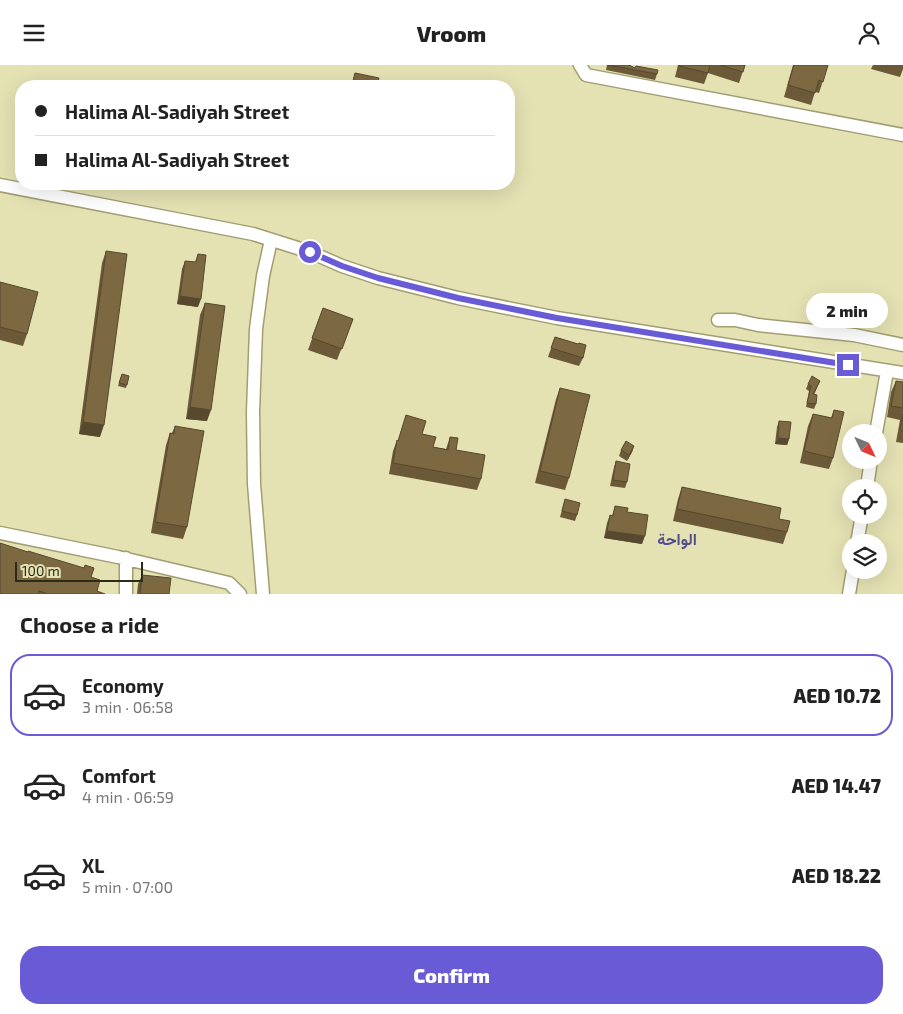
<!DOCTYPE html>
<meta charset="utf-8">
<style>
body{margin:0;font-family:"Exo 2",Vazirmatn,sans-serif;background:#f2f2f2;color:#222;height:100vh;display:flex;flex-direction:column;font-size:19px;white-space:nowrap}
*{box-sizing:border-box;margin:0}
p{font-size:16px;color:#767676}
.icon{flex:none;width:28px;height:28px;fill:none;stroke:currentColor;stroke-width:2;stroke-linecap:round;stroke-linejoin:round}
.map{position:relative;height:529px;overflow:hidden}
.sheet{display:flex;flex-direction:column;background:#fff;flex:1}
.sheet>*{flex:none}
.hud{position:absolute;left:15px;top:15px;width:500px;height:110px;border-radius:20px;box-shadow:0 5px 20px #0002;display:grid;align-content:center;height:110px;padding:0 20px;background:#fff}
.needle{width:32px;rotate:133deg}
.fabs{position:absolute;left:842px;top:359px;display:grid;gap:10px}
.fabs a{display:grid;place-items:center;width:45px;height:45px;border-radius:50%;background:#fff;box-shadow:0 5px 20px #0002;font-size:25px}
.scale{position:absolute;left:15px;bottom:12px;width:128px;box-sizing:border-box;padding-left:5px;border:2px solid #2c2a18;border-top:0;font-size:14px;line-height:18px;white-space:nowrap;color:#2c2a18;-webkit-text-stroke:4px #e4e1b3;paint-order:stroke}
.end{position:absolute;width:22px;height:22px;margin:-11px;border:6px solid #695bd5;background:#fff;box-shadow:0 0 0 2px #fff}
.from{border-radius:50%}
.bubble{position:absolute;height:35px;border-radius:18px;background:#fff;box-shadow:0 5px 20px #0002;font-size:16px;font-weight:800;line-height:35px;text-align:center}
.hud b{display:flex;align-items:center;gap:18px;height:48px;font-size:19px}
.hud b+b{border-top:1px solid #e0e0e0}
.hud i{width:12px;height:12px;background:#222}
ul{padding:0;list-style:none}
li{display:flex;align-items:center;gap:15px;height:82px;margin:0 10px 8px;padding:0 10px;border:2px solid transparent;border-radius:20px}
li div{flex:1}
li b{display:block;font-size:19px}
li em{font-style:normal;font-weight:800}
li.selected{border-color:#695bd5}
li>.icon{width:45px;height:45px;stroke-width:1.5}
h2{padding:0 20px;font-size:22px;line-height:60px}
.button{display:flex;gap:10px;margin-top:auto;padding:10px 20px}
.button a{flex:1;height:58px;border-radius:20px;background:#695bd5;color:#fff;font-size:20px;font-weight:800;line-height:58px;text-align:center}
header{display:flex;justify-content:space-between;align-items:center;height:65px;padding:0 20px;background:#fff;font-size:22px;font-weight:800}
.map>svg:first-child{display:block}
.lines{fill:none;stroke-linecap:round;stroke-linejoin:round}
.minor-casing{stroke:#a29e72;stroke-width:15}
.minor{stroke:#fff;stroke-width:12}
.wall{fill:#6b5938}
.shaded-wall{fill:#57492e}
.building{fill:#7c6841;stroke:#57492e}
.route{stroke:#695bd5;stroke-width:6}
.labels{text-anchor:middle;stroke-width:5;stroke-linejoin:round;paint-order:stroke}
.neighbourhood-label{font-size:16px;font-weight:bold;fill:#514e8c;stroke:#e4e1b3}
</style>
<header><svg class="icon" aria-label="menu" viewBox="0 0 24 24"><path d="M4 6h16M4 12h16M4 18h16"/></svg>Vroom<svg class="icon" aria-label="person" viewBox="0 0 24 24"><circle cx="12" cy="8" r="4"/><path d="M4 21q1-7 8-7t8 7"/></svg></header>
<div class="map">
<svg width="903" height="529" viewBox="0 0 903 529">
<rect width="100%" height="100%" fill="#e4e1b3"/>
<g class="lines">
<g class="minor-casing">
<path id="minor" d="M580,0L586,10L903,70
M0,120L253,169L310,187L342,201L378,213L458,233L557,253L903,308
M718,255H735L758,260L854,270L903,280
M876,368L887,306
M867,422L871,395
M0,468L118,492L229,518L240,529
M857,478L862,450
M126,529V493
M263,529L254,419L253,347L256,264L263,211L271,175
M849,529L853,505"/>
</g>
<use href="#minor" class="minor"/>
</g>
<path class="wall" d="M607,0H629L635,3L657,9L655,15L606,5Z
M678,0H745L739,18L708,8L704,19L675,12Z
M793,0H828L819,28L815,27L811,40L784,32Z
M873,0H903V4L900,12L871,4Z
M355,8L377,21H351Z
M106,186L100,372L79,369L102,198Z
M198,189V242L177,239L182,204L185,196L195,197Z
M0,217L27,269L23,281L0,275Z
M205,238L207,356L186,354L200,250Z
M323,243L353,254L337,295L308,285Z
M555,272L578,279L583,293L579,301L548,292Z
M122,309L129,311L126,323L118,321Z
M820,316L814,330L816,339L814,344L806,342L809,326L806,324L808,319Z
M896,316L903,317V378L896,377L900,355L887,352L891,327Z
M560,323L569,413L565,425L535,418L556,334Z
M834,345L833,393L829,404L800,398L808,361L813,349L831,353Z
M406,350L433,382L446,384L450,372L456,385L481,414L477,425L389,409L393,386L397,375L398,376Z
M779,356L789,374L787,380L775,379L777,362Z
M175,361L187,462L183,474L151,468L166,380L170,368H172Z
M634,381L632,387L627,396L619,391L621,385Z
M616,396L627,417L625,423L610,421L614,402Z
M682,422L787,467L783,479L673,456L678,434Z
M565,434L577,450L575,456L560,452Z
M615,441L627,447L642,479L604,473L607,458L610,450L612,451Z
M142,510L169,529H137L138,519Z
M91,512L97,526L105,529H0Z"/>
<path class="shaded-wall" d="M180,231L201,234L198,242L177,239Z
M190,342L211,345L207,356L186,354Z
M83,357L104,360L100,372L79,369Z
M778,373L789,374L787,380L775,379Z
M634,381L632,387L627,396L629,390Z
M607,466L645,471L642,479L604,473Z"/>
<path class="building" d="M608,0H629L635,3L636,1L658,5L657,9Z
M679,0H710L708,8L679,1Z
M720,0H745L743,7Z
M794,0H828L823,17L819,15L815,28L788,20Z
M355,8L379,13L377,21L353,16Z
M106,186L127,189L104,360L83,357Z
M198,189L206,190L201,234L180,231L185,196L196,197Z
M0,217L38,227L27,269L0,262Z
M205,238L225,241L211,345L190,342Z
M323,243L353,254L342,284L312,273Z
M555,272L578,279L579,278L586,280L583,293L551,283Z
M122,309L129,311L127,320L119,318Z
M812,311L820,316L813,329L817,330L816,339L807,338L811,321L808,319Z
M896,316L903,317V343L891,341Z
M560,323L590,330L569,413L540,406Z
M834,345L844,347L833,393L804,386L813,349L832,353Z
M903,349V366L900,365Z
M406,350L426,356L422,369L436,372L433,382L448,385L450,372L458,373L456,385L485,390L481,414L393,398L397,375L398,376Z
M779,356L791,357L789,374L778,373Z
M175,361L204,366L187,462L155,457L170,368L174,369Z
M626,376L634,381L629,390L621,385Z
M616,396L630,399L627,417L613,415Z
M682,422L781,443L779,454L790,456L787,467L677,444Z
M565,434L580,438L577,450L562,446Z
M615,441L628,443L627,447L648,450L645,471L607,466L610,450L613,451Z
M0,478L28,487V486L84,503L85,500L94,503L91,512L100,515L97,526L105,529H48L39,526L38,529H0Z
M142,510L171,513L169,529H140Z"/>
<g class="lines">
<path class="route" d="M310,187L342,201L378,213L458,233L557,253L848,300"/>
</g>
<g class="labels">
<g class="neighbourhood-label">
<text x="677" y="480">الواحة</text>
</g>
</g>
</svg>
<div class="fabs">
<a><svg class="needle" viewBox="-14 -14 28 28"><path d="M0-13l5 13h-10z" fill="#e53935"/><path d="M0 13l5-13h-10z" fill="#767676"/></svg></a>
<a><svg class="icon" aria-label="locate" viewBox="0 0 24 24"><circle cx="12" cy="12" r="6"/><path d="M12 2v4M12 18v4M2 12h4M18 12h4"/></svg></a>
<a><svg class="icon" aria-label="layers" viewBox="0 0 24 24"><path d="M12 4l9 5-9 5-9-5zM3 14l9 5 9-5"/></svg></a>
</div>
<div class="scale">100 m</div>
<i class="end from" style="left:310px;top:187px"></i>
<i class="end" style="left:848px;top:300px"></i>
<div class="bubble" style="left:806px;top:228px;width:82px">2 min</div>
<div class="hud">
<b><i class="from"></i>Halima Al-Sadiyah Street</b>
<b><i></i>Halima Al-Sadiyah Street</b>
</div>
</div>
<section class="sheet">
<h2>Choose a ride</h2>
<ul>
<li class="selected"><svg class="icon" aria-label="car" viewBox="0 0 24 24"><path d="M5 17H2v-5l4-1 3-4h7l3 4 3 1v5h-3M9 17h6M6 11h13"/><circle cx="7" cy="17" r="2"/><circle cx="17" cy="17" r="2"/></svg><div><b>Economy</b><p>3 min · 06:58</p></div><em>AED 10.72</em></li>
<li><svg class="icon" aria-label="car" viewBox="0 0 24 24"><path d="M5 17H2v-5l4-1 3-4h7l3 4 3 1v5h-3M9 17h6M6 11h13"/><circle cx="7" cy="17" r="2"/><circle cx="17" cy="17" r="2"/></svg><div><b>Comfort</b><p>4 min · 06:59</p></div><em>AED 14.47</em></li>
<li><svg class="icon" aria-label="car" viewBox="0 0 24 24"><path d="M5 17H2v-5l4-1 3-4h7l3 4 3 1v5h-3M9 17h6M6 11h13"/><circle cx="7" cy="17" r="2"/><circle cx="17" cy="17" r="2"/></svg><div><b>XL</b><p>5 min · 07:00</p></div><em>AED 18.22</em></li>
</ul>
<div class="button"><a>Confirm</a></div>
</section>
